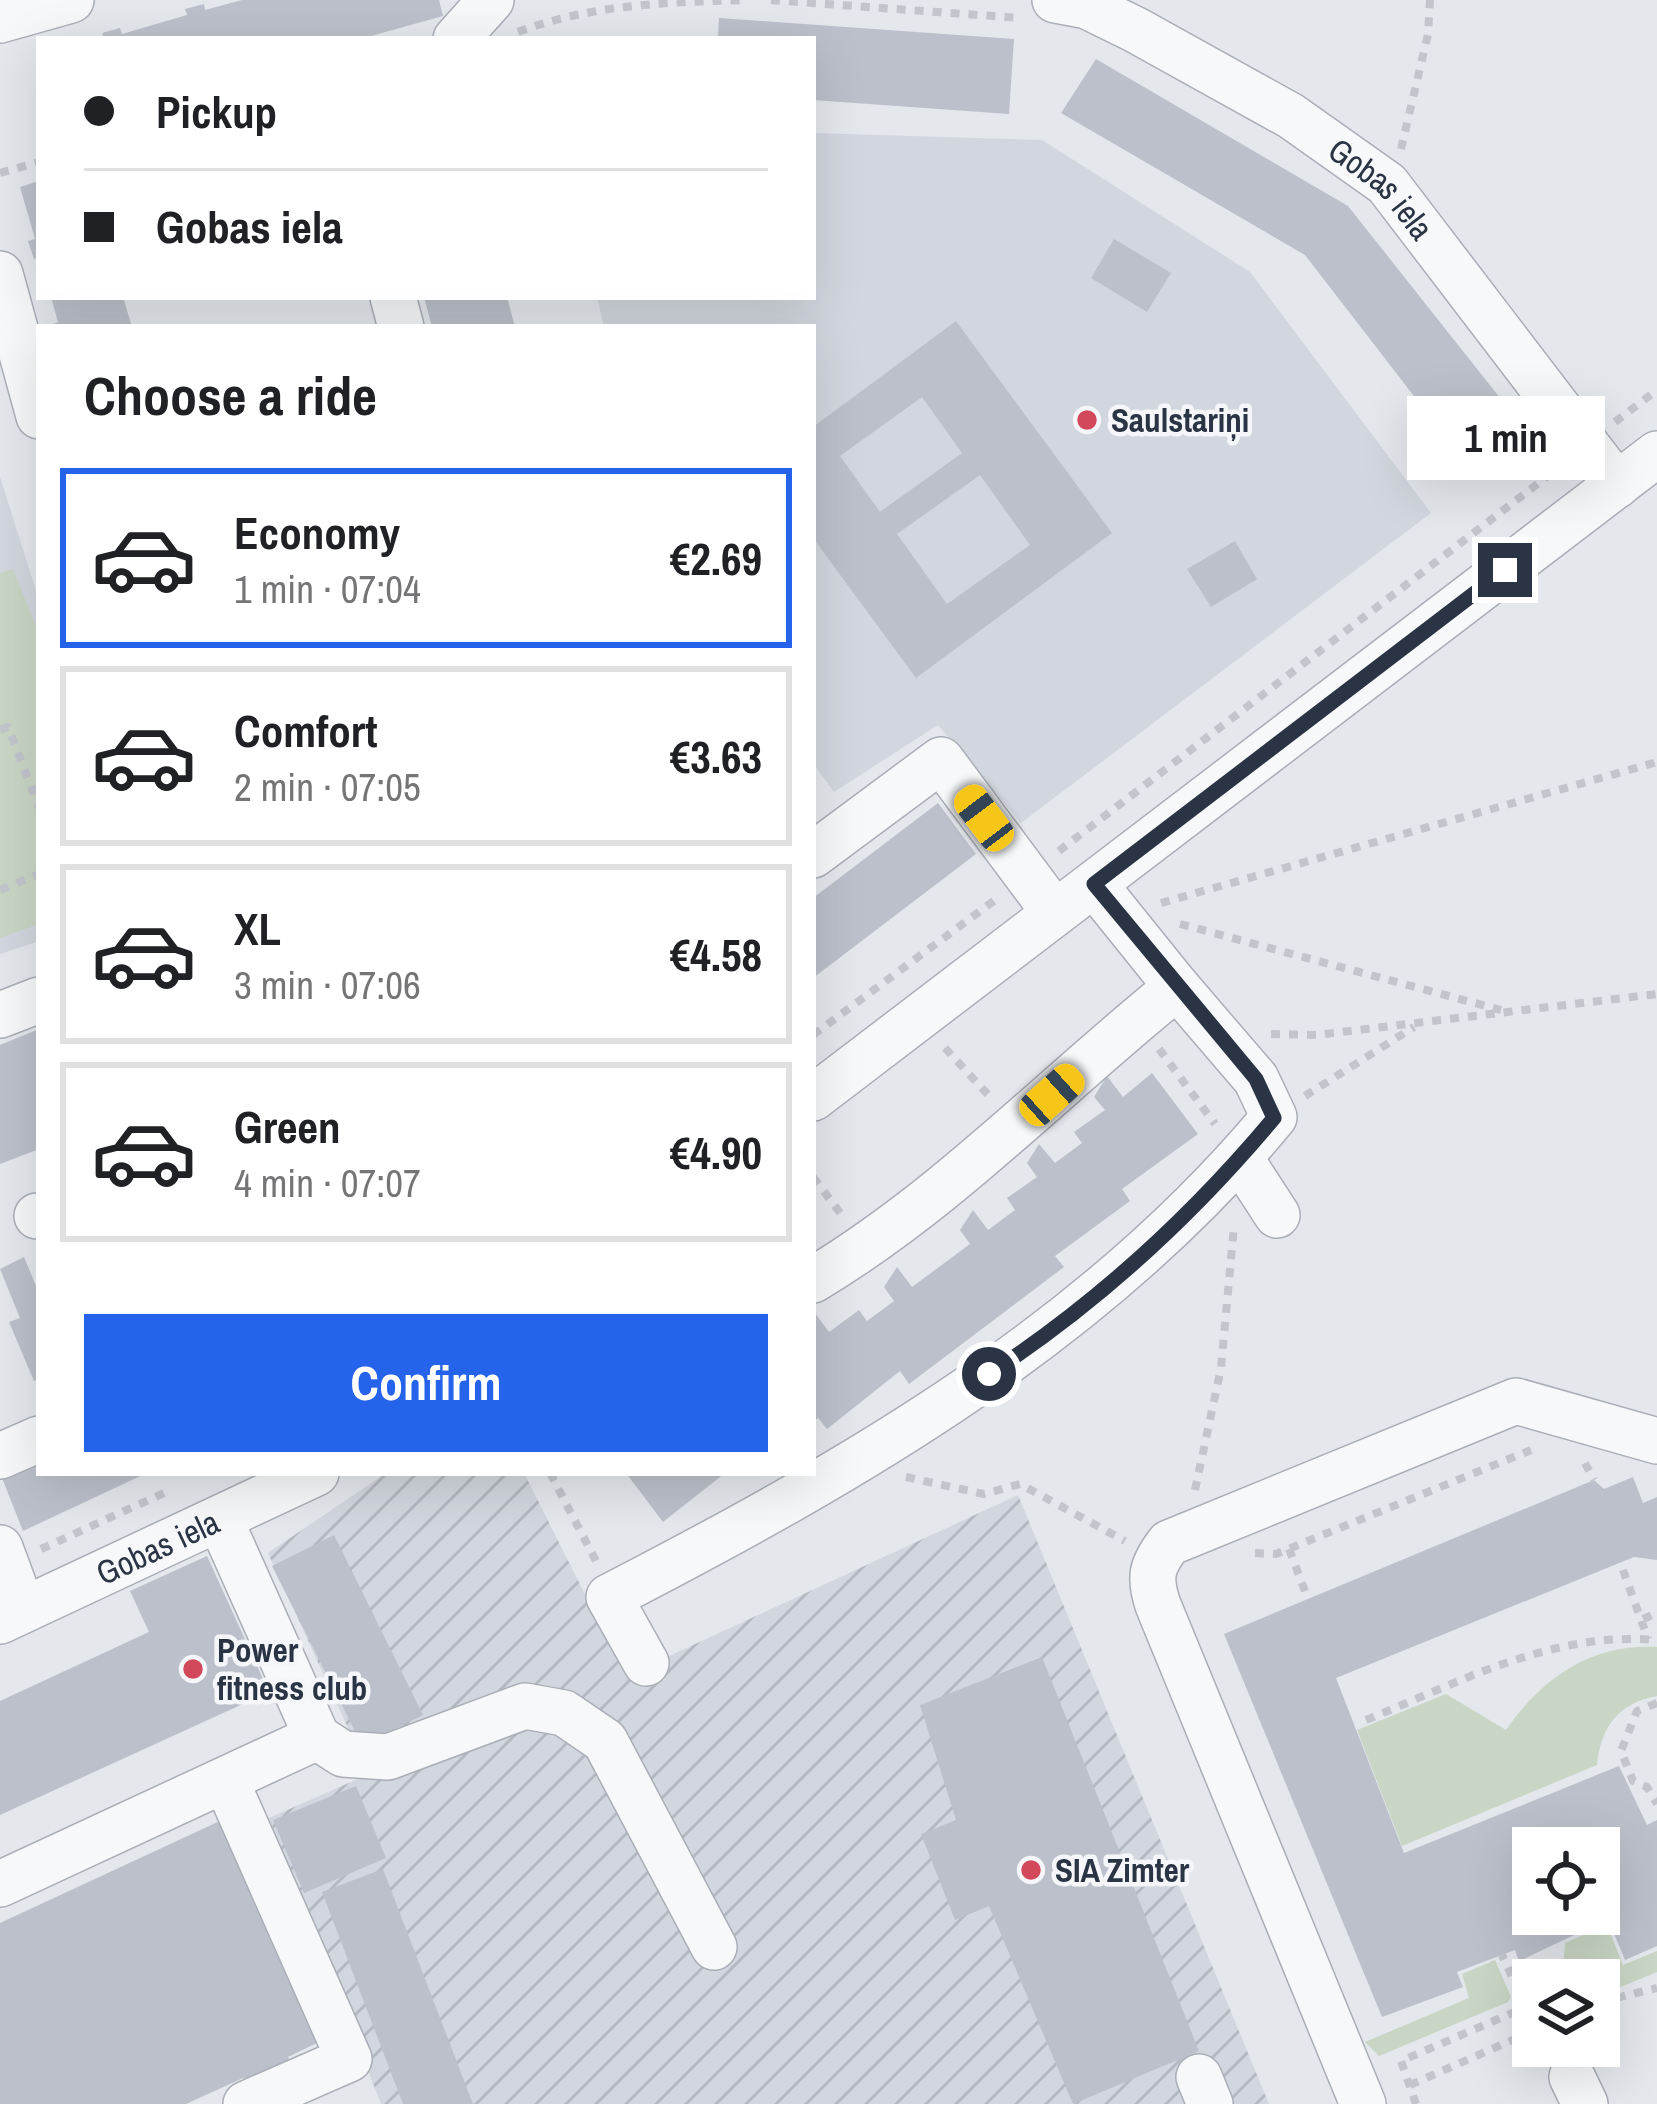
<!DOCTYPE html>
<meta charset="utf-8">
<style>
body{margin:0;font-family:"Archivo Narrow",sans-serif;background:#f2f2f2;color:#202124;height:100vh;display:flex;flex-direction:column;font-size:45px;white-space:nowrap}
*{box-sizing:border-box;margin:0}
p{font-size:39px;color:#757577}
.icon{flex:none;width:66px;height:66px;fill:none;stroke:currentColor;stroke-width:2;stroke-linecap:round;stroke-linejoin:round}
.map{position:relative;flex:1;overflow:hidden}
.drawer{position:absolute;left:36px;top:324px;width:780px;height:1152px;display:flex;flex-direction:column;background:#fff;border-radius:0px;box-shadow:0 12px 48px #0002}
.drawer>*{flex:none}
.banner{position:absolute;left:36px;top:36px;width:780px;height:264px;border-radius:0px;box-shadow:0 12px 48px #0002;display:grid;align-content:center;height:264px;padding:0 48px;background:#fff}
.fabs{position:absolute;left:1512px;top:1827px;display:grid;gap:24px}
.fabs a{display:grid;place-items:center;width:108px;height:108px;border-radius:0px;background:#fff;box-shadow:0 12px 48px #0002;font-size:60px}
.end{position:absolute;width:54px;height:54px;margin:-27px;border:15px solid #2b3445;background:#fff;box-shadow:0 0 0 6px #fff}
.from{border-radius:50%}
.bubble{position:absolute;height:84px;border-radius:0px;background:#fff;box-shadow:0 12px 48px #0002;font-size:39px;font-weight:700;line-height:84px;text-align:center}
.car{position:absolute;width:36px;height:72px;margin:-36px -18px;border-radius:15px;box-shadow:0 0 9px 3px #0007;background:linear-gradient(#f5c518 24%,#345 0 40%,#f5c518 0 76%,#345 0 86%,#f5c518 0)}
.banner b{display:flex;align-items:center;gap:42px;height:114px;font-size:45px}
.banner b+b{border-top:3px solid #e0e0e0}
.banner i{width:30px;height:30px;background:#202124}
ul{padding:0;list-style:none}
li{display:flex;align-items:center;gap:36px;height:180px;margin:0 24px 18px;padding:0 24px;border:6px solid #e0e0e0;border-radius:0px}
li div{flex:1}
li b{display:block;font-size:45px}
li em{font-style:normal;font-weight:700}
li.current{border-color:#2563eb}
li>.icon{width:108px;height:108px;stroke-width:1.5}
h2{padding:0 48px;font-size:54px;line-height:144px}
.action{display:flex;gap:24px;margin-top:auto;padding:24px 48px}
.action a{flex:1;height:138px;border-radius:0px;background:#2563eb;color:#fff;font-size:48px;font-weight:700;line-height:138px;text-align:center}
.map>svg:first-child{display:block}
.built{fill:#d2d6de}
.industrial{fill:url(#industrial-furrows)}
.grass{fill:#c9d6c5}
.building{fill:#bbc0ca;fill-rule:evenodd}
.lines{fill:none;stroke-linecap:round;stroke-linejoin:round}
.minor-casing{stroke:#a9aeb7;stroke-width:48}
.path{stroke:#c2c5cb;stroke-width:8;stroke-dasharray:9 9;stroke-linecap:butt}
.minor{stroke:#f7f8fa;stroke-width:45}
.route{stroke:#2b3445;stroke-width:15}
.poi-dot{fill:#d1495b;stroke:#f4f6f9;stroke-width:4.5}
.labels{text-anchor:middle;stroke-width:9;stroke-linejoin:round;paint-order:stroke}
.street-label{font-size:33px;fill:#2b3445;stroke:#f4f6f9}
.poi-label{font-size:33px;font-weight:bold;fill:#2b3445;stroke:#f4f6f9;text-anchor:start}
</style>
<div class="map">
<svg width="1657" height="2104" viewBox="0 0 1657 2104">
<defs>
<pattern id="industrial-furrows" width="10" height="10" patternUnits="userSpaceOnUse" patternTransform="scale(3)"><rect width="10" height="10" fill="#d2d6de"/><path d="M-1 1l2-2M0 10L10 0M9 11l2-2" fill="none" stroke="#b4b8c0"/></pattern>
</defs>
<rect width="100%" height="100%" fill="#e4e7ec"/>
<path class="built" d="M813,133L1042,140L1250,272L1431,513L1021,823L938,725L834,792L813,763V327H604L597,297H813Z
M0,477L39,600V941L0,954Z"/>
<path class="industrial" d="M386,1473H524L626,1676L1018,1495L1269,2104H381L269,1818L369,1774L268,1553Z"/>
<path class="grass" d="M13,569L39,634V924L0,938V573Z
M1657,1647V1696C1618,1703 1601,1727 1597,1765L1402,1846L1357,1730L1446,1694L1506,1730C1541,1679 1591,1643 1657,1647Z
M1607,1925L1623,1965L1657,1951V1972L1599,1996V1980H1562L1565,1943Z
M1495,1960L1511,1997L1508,2002L1379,2056L1365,2042L1469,1998L1462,1974Z"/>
<path class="building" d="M242,0H439L443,16L360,39H104L102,33L120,28L122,34L187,15L185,9L204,4L205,10Z
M719,18L1014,39L1009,114L813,100V39H718Z
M1096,59L1348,206L1531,437L1478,479L1305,255L1061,113Z
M39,181V258L34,259L28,241L35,239L20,187Z
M1114,239L1171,273L1147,312L1091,278Z
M51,297H123L132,327H46L58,322Z
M424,297H507L515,327H432Z
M956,321L1112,533L916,678L813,538V427ZM922,397L962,453L880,512L840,456ZM980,475L1030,545L947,604L897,534Z
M1235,541L1257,579L1211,607L1187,569Z
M938,803L976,854L813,978V898Z
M39,1029V1149L0,1164V1045Z
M1152,1073L1198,1134L1122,1189L1130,1201L1055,1256L1064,1267L909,1384L900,1371L827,1429L818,1418L813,1422L815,1313L829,1332L859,1310L867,1321L894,1301L884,1287L897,1267L912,1287L970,1244L960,1230L973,1210L988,1230L1015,1210L1007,1198L1037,1177L1027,1163L1039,1144L1055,1163L1082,1143L1074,1132L1105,1110L1094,1097L1107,1076L1123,1097Z
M24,1257L39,1293V1379L34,1381L9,1322L20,1318L0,1269Z
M39,1455V1473H147L23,1531L0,1473Z
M626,1473H725L663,1522Z
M1633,1477L1643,1503L1657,1497V1560L1634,1557L1336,1678L1404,1853L1619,1766L1647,1825L1657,1820V1946L1625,1960L1608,1919L1519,1961L1515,1950L1457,1972L1463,1987L1382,2017L1224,1634L1594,1480L1604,1489ZM1533,1848H1599V1914H1533Z
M334,1535L423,1715L362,1745L272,1566Z
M207,1556L269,1692L0,1815V1701L149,1632L130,1591Z
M1042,1657L1199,2051L1073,2104L989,1906L955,1920L921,1834L956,1820L920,1705Z
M356,1786L386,1858L304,1893L273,1820Z
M222,1820L321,2041L288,2057L296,2075L251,2095L243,2078L186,2104H0V1923Z
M383,1869L473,2104H403L322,1892Z"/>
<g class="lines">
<g class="minor-casing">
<g id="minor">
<path id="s1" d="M1055,0L1087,6L1136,30L1291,116L1387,184L1617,485"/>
<path d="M0,20L71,0"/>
<path d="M456,39L491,0"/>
<path d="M0,274L39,416"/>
<path d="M393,297L401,327"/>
<path d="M813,855L941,760L1055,913"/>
<path d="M0,1015L39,1000"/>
<path d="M813,1098L1657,454"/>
<path d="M1240,1158L1277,1215"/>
<path d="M37,1216H39"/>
<path d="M813,1280C948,1199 1055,1085 1177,987L1094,884"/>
<path d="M0,1456L39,1439"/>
<path d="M0,1548L23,1610"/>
<path id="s2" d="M0,1621L316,1473"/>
<path d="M646,1663L609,1597C853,1471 1096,1332 1274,1117L1256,1079L1177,987"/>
<path d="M317,1737L343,1754L388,1757L525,1706L564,1713L605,1741L714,1947"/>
<path d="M226,1781L349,2059L246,2104"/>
<path d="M0,1884L317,1737L221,1522"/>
<path d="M1199,2077L1210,2104"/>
<path d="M1572,2077L1585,2104"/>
<path d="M1363,2104L1158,1605C1149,1578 1151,1566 1169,1543L1516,1401L1657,1441"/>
</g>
</g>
<path class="path" d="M771,0L1020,18
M518,32C592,4 669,2 747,0
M1401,149L1428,34L1430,0
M0,173L39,162
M1615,422L1657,390
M0,730L8,727L39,807
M1059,851L1557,469
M0,890L39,874
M1161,903L1657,762
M1180,924L1501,1010
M1271,1034L1316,1035L1657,994
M813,1035L995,900
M945,1048L992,1099
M1159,1049L1215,1124
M1305,1096L1414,1027
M813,1177L841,1214
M1585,1463L1594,1480
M550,1473L596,1561
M906,1477L984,1494L1020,1484L1125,1541
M1195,1490L1221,1368L1234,1226
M41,1549L164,1493
M1289,1549L1308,1599
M1255,1553L1276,1554L1531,1450
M1623,1570L1648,1639
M1643,1619L1657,1613
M1657,1703L1637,1711L1621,1751L1633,1781L1647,1787L1657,1804
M1366,1720C1460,1682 1553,1631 1657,1640
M1599,2002L1657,1988
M1526,2007L1533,2029
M1410,2085L1533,2031
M1416,2104L1401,2061L1526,2007L1502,1955"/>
<use href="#minor" class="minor"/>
</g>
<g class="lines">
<path class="route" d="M989,1374C1096,1304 1192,1216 1274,1118L1256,1079L1094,884L1505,570"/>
</g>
<g class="poi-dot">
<circle cx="1087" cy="420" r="12"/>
<circle cx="193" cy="1669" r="12"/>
<circle cx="1031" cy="1870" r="12"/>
</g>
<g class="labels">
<g class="street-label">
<text dy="12" stroke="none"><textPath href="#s1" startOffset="381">Gobas iela</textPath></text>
<text dy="12" stroke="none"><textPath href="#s2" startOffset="174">Gobas iela</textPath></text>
</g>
<g class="poi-label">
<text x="1111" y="432">Saulstariņi</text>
<text x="217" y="1662">Power<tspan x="217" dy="38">fitness club</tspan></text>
<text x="1055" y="1882">SIA Zimter</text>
</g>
</g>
</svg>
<div class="fabs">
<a><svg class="icon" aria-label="locate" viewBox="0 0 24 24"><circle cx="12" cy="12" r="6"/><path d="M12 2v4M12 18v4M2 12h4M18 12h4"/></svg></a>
<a><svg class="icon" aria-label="layers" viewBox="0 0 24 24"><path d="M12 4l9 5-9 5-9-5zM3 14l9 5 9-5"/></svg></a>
</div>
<i class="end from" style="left:989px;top:1374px"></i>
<i class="end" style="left:1505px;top:570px"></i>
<div class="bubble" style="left:1407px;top:396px;width:198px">1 min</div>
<i class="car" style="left:984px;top:818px;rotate:323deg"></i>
<i class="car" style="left:1052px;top:1095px;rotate:48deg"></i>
<div class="banner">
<b><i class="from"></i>Pickup</b>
<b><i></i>Gobas iela</b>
</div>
<section class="drawer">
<h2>Choose a ride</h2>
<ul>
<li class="current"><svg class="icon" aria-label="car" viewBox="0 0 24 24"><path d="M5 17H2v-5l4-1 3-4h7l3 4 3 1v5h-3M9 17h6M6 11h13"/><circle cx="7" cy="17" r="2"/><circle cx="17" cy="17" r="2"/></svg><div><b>Economy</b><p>1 min · 07:04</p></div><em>€2.69</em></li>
<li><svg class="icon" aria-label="car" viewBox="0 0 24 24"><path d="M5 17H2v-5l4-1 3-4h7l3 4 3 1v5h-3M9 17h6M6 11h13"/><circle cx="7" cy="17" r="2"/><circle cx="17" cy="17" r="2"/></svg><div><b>Comfort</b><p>2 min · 07:05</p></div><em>€3.63</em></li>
<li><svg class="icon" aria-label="car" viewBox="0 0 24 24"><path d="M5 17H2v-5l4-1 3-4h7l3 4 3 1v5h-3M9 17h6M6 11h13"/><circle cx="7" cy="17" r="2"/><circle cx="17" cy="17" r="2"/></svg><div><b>XL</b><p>3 min · 07:06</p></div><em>€4.58</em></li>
<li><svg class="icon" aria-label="car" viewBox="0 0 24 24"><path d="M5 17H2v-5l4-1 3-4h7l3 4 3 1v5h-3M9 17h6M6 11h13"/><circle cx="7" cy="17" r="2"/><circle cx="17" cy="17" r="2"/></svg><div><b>Green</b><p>4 min · 07:07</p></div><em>€4.90</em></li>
</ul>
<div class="action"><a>Confirm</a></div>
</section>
</div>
